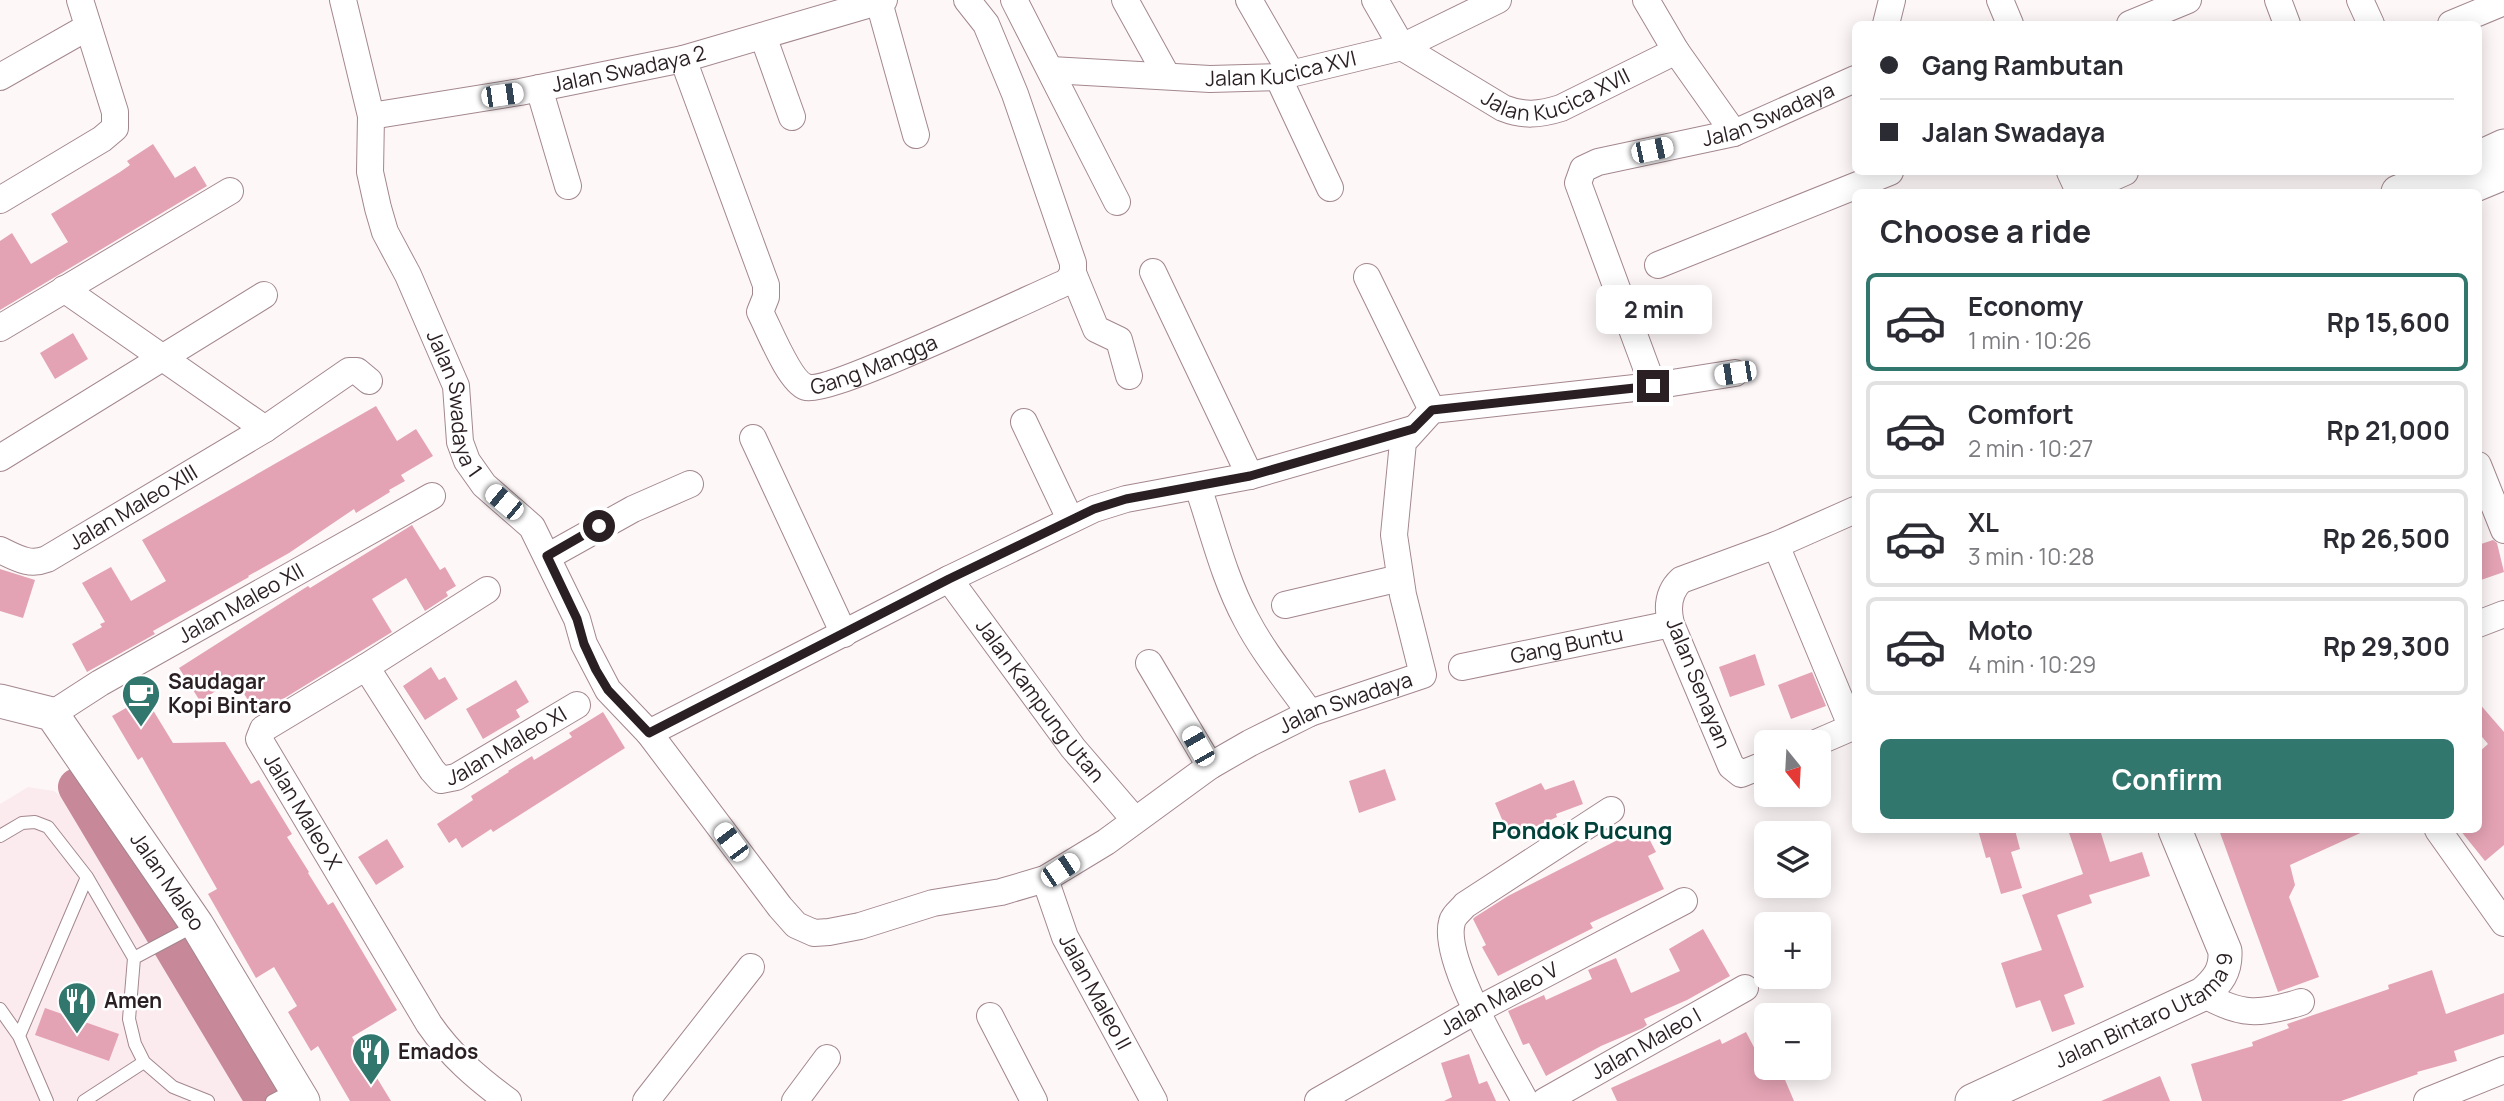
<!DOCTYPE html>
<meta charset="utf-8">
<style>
body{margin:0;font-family:Manrope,sans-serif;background:#f2f2f3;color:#2b2b33;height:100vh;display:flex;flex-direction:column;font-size:26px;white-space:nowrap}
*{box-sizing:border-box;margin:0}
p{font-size:23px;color:#7c7c81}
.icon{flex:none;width:38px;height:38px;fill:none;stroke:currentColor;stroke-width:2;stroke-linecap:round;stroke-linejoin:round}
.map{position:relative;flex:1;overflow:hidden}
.side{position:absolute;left:1852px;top:189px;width:630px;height:644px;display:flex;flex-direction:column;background:#fff;border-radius:10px;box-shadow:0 4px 18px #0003}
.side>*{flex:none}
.hud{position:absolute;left:1852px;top:21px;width:630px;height:154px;border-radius:10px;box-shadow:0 4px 18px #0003;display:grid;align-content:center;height:154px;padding:0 28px;background:#fff}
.needle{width:46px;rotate:162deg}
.buttons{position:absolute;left:1754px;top:730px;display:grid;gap:14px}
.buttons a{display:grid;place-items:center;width:77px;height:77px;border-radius:10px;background:#fff;box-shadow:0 4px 18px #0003;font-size:35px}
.end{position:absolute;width:32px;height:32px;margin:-16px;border:9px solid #2a1f22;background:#fff;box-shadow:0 0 0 4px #fff}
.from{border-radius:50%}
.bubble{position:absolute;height:49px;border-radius:10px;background:#fff;box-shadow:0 4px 18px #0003;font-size:23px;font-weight:700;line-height:49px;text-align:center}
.car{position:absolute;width:21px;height:42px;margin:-21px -10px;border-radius:9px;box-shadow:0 0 5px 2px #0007;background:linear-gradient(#fff 24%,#345 0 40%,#fff 0 76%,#345 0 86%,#fff 0)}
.hud b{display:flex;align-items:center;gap:24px;height:66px;font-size:26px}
.hud b+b{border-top:2px solid #e1e1e2}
.hud i{width:18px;height:18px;background:#2b2b33}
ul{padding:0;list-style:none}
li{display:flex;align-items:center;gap:21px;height:98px;margin:0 14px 10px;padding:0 14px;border:4px solid #e1e1e2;border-radius:10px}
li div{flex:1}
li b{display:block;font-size:26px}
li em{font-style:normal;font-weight:700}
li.selected{border-color:#32776d}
li>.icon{width:63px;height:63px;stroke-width:1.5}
h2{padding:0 28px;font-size:32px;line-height:84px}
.primary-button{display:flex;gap:14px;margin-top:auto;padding:14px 28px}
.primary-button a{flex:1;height:80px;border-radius:10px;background:#32776d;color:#fff;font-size:28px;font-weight:700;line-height:80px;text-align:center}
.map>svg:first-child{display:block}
.built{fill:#fbebef}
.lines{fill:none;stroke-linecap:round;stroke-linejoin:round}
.river{stroke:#c78899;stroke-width:38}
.building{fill:#e4a3b4}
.service-casing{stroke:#a3878e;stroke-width:14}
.minor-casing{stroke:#a3878e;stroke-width:28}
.tertiary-casing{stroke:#a3878e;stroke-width:35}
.service{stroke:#fff;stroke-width:12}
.minor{stroke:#fff;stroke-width:26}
.tertiary{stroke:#fff;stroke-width:33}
.route{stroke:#2a1f22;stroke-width:9}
.labels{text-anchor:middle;stroke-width:5;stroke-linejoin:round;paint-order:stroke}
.street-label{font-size:21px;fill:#2a1f22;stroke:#fff}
.poi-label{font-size:21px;font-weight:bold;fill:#2a1f22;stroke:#fff;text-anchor:start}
.quarter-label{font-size:24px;font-weight:bold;fill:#02423a;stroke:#fff}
</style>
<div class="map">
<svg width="2504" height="1101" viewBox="0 0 2504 1101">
<rect width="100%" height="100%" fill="#fdf7f8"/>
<path class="built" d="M28,787L54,791L74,806L258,1101H0V804Z"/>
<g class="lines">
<path class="river" d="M77,787L265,1101"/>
</g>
<path class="building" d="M153,144L175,178L195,166L207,186L0,310V241L12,233L31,264L68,242L51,214L120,172L130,165L127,161Z
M73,333L88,359L55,379L40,353Z
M376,406L397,441L416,429L433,456L401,475L405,481L389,490L390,492L356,513L354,509L289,553L248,576L249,577L153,631L155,634L87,672L72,644L102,627L100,624L105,622L82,583L111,567L131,601L166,581L142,540Z
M412,525L440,570L445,567L456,586L446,592L448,596L425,611L406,578L372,599L392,632L257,715L235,679L200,701L179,668L308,586L310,588Z
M2493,540L2497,543L2504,572L2478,581V545Z
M0,569L35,580L23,618L0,611Z
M1755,654L1765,685L1730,697L1719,667Z
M431,667L439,680L445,677L458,699L425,720L403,686Z
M1812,672L1826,706L1791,719L1778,685Z
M516,680L529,702L516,710L520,717L483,739L466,709Z
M145,697L173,743L225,742L251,784L259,780L292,834L287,837L309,872L308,873L328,905L333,902L397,1010L352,1037L391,1101H350L318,1046L311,1051L288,1012L297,1006L274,967L256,978L208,894L217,889L142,757L138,760L112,716Z
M2478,702L2504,732V845L2485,861L2460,830H2478V753L2488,744L2478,732Z
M603,712L625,748L493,832L491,829L462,848L456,838L449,843L437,824L473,800L471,796L509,772L508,771L532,756L534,760L572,737L569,733Z
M1385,769L1396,800L1359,813L1349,781Z
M1574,780L1583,804L1556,814L1557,817L1510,838L1495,803L1541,783L1545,790Z
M1643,827L1656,852L1648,856L1664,889L1590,923L1593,928L1498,976L1482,947L1486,945L1473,919L1475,917L1508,896Z
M1978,830H2015L2020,849L2011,852L2022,888L2001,894L1990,857L1986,858Z
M2068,830H2100L2110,862L2142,852L2150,876L2089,895L2092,903L2057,915L2084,987L2064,995L2075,1024L2052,1032L2040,1000L2016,1008L2001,963L2042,950L2022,895L2083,874Z
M2219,830H2367L2290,865L2295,885L2289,897L2319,977L2278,992Z
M387,839L404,867L376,885L358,857Z
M1703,929L1730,976L1687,1000L1644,1019L1647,1025L1643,1028L1601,1046L1546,1076L1529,1043L1523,1045L1508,1011L1544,995L1546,1000L1592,979L1588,970L1616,958L1631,993L1680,971L1669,949Z
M2432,970L2446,1014L2504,993V1034L2454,1051L2457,1061L2417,1072L2418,1074L2341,1101H2202L2191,1064L2253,1046L2252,1042L2289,1028L2287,1024L2389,989L2388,985Z
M45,1008L119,1034L109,1061L35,1035Z
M1746,1032L1757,1053L1766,1050V1068H1780L1794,1101H1617L1611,1088L1720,1039L1722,1044Z
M1469,1054L1479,1084L1487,1081L1496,1101H1444L1452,1097L1441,1063Z
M2160,1076L2170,1101H2101Z"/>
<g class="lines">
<g class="service-casing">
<path id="service" d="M0,836L22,823L35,822L48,827L87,877L134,958L129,1019L135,1044L144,1062L173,1087L208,1101
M134,958L196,925
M0,1009L19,1036L47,1101
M19,1036L87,877
M84,1101L144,1062
M272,1101L293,1090"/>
</g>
<g class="minor-casing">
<g id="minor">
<path id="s1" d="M343,0L371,116L370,172L378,208L385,232L408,275L456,386L460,442L467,461L484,485L532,527L577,619L584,644L608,690L649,733L780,907L796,925L814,933L829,932L860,926L933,903L1001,892L1045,879L1106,842L1210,766L1250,743L1310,713L1423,675L1403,595L1394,535L1403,442L1432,410L1653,386L1735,373"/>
<path d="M967,0L986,24L1015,94L1073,263V273L1096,329L1119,340L1129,376"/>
<path d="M1014,0L1117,202"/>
<path d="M1125,0L1167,76"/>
<path d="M1249,0L1291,73"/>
<path id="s2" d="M1375,0L1402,47L1503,108C1523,116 1539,115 1561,108L1676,51"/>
<path d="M1646,0L1676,51L1734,133"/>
<path d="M2000,0L2010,24"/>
<path d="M2278,0L2287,24"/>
<path d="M2360,0L2371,24"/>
<path d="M879,2L916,135"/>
<path d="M1886,24L1892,0"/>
<path d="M2130,24L2188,0"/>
<path d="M2451,24L2504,2"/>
<path d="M763,36L792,117"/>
<path id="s3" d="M683,59L766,285V297L760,312C769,329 789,381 806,387C828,395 1032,297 1067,282L1073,273"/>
<path id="s4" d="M1051,70L1210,79L1278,77L1402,47L1498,0"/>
<path d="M0,77L88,27"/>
<path d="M1278,77L1330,188"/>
<path d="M539,88L568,186"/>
<path id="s5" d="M371,116L520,92L683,59L884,0"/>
<path d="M2070,172L2076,185L2080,189L2089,188L2125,172"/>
<path d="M0,200L102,139L115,128V112L80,0"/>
<path d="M1658,265L1890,172"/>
<path d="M1153,272L1250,476"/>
<path d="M1367,277L1432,410"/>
<path d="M64,289L265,429"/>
<path d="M0,328L230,191"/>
<path id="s6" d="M1653,386L1578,183L1583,169L1598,162L1734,133L1855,79"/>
<path d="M1024,422L1070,519"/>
<path d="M753,438L844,634"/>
<path d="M0,458L264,295"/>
<path d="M2478,465L2504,530"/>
<path d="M1198,487C1213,531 1224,578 1246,619C1263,652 1288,682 1310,713"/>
<path d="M1776,545L1852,728"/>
<path id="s7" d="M0,550C17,558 29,566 47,559L265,429L349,371H357L369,381"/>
<path d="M547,557L633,509L690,484"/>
<path id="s8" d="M949,579L1073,748L1134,819"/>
<path id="s9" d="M487,590L366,667L263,729L259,739L429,1024C451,1056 477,1078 508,1101"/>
<path d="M1285,605L1400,578"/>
<path d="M2478,624L2504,614"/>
<path d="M1149,663L1210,766"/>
<path id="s10" d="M366,667L432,770L441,780L456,777L577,705"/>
<path id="s11" d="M1462,667L1671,624"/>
<path id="s12" d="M52,714L100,683L432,496"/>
<path d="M649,733L949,579L1094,509L1126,499L1250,476L1413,429"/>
<path d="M1818,742L1855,726"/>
<path d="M1766,764L1741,774L1731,766L1671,624C1667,608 1668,592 1681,580L1776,545L1855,510"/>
<path d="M2438,830L2504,923"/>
<path id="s13" d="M1045,879L1065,937L1154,1101"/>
<path d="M2203,994C2241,1016 2260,1015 2301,1002"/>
<path d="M990,1016L1034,1101"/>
<path d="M646,1101L751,967"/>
<path d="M795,1101L827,1058"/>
<path id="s14" d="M1318,1101L1477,1010L1684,901"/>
<path d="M1525,1101C1506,1065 1441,960 1452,922C1453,916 1461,910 1465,905L1611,810"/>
<path id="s15" d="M1545,1101L1745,988"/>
<path d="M2427,1101L2504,1070"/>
</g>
</g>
<g class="tertiary-casing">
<g id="tertiary">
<path d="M2478,158L2504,146"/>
<path d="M2398,192L2447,172"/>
<path d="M2458,192L2504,173"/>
<path id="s16" d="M0,701L52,714L197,925L303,1101"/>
<path id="s17" d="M1972,1101L2203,994C2218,981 2226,971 2225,951L2175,830"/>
</g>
</g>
<use href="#service" class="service"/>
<use href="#minor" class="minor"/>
<use href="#tertiary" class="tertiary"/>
</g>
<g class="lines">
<path class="route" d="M599,526L547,556L577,619L584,644L596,670L608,690L649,733L949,579L1094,509L1126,499L1250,476L1413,429L1432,410L1653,386"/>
</g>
<defs>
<g id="cafe-pin" transform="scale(2.0125)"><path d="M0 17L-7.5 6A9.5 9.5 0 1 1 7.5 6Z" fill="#32776d" stroke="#fff"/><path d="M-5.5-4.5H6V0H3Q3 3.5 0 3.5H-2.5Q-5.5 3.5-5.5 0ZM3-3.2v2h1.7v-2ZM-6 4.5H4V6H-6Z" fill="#fff"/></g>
<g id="restaurant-pin" transform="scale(2.0125)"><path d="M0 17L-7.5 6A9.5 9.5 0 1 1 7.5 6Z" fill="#32776d" stroke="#fff"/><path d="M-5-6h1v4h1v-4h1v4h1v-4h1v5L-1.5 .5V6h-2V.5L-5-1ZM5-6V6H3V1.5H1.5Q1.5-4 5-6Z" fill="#fff"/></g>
</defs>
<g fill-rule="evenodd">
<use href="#cafe-pin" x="141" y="694"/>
<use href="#restaurant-pin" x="77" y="1001"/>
<use href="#restaurant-pin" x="371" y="1052"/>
</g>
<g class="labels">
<g class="street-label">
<text dy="7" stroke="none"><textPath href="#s4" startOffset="231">Jalan Kucica XVI</textPath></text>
<text dy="7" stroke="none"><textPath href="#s5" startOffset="262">Jalan Swadaya 2</textPath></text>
<text dy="7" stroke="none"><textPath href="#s2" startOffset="228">Jalan Kucica XVII</textPath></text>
<text dy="7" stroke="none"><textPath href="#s6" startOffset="425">Jalan Swadaya</textPath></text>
<text dy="7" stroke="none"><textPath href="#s3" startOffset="430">Gang Mangga</textPath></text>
<text dy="7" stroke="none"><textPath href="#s1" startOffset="424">Jalan Swadaya 1</textPath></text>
<text dy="7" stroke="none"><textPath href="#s7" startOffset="150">Jalan Maleo XIII</textPath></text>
<text dy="7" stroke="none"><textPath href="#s12" startOffset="219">Jalan Maleo XII</textPath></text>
<text dy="7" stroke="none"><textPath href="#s11" startOffset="107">Gang Buntu</textPath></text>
<text transform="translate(1698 683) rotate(68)" y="7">Jalan Senayan</text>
<text dy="7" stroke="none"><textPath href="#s8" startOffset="152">Jalan Kampung Utan</textPath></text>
<text dy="7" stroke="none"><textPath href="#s1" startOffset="1666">Jalan Swadaya</textPath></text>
<text dy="7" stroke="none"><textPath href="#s10" startOffset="210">Jalan Maleo XI</textPath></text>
<text dy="7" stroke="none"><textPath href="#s9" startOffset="359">Jalan Maleo X</textPath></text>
<text dy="7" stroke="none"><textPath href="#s16" startOffset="257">Jalan Maleo</textPath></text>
<text dy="7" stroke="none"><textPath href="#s13" startOffset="124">Jalan Maleo II</textPath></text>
<text dy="7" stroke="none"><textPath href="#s14" startOffset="208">Jalan Maleo V</textPath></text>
<text dy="7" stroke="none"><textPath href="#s17" startOffset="198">Jalan Bintaro Utama 9</textPath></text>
<text dy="7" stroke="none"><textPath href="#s15" startOffset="116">Jalan Maleo I</textPath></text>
</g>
<g class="poi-label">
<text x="168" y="689">Saudagar<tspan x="168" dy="24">Kopi Bintaro</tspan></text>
<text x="104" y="1008">Amen</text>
<text x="398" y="1059">Emados</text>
</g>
<g class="quarter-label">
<text x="1582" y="839">Pondok Pucung</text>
</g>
</g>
</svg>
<div class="buttons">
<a><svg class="needle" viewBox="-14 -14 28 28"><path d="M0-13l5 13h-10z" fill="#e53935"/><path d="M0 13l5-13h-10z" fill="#7c7c81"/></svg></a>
<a><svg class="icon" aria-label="layers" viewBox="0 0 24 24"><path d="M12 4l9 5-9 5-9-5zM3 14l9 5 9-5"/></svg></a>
<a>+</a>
<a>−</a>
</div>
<i class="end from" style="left:599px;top:526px"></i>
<i class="end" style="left:1653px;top:386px"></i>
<div class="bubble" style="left:1596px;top:285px;width:116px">2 min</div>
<i class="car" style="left:502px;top:95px;rotate:82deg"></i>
<i class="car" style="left:1652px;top:150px;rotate:78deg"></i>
<i class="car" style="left:1735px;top:373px;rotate:261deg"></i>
<i class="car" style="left:504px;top:502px;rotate:310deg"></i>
<i class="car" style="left:1198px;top:746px;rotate:330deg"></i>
<i class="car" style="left:731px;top:842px;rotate:323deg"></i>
<i class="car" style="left:1060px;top:870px;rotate:56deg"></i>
<div class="hud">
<b><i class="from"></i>Gang Rambutan</b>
<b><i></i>Jalan Swadaya</b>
</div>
<section class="side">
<h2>Choose a ride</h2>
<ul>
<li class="selected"><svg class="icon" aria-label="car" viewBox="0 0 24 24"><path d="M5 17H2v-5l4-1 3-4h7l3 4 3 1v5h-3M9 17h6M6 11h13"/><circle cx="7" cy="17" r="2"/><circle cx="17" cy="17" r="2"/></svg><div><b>Economy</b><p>1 min · 10:26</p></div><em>Rp 15,600</em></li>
<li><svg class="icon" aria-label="car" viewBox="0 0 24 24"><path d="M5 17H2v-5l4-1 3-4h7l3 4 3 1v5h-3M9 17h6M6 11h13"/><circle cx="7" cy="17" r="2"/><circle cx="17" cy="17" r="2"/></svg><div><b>Comfort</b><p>2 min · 10:27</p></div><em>Rp 21,000</em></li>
<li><svg class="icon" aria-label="car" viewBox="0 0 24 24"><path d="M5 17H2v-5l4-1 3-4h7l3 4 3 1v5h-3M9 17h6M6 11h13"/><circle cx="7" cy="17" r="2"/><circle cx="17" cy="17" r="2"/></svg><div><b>XL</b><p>3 min · 10:28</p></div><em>Rp 26,500</em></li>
<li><svg class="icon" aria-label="car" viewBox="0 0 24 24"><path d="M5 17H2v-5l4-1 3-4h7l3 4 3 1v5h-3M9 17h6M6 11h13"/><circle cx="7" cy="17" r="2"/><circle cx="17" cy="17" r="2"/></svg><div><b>Moto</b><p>4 min · 10:29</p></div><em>Rp 29,300</em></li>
</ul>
<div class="primary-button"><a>Confirm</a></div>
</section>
</div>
